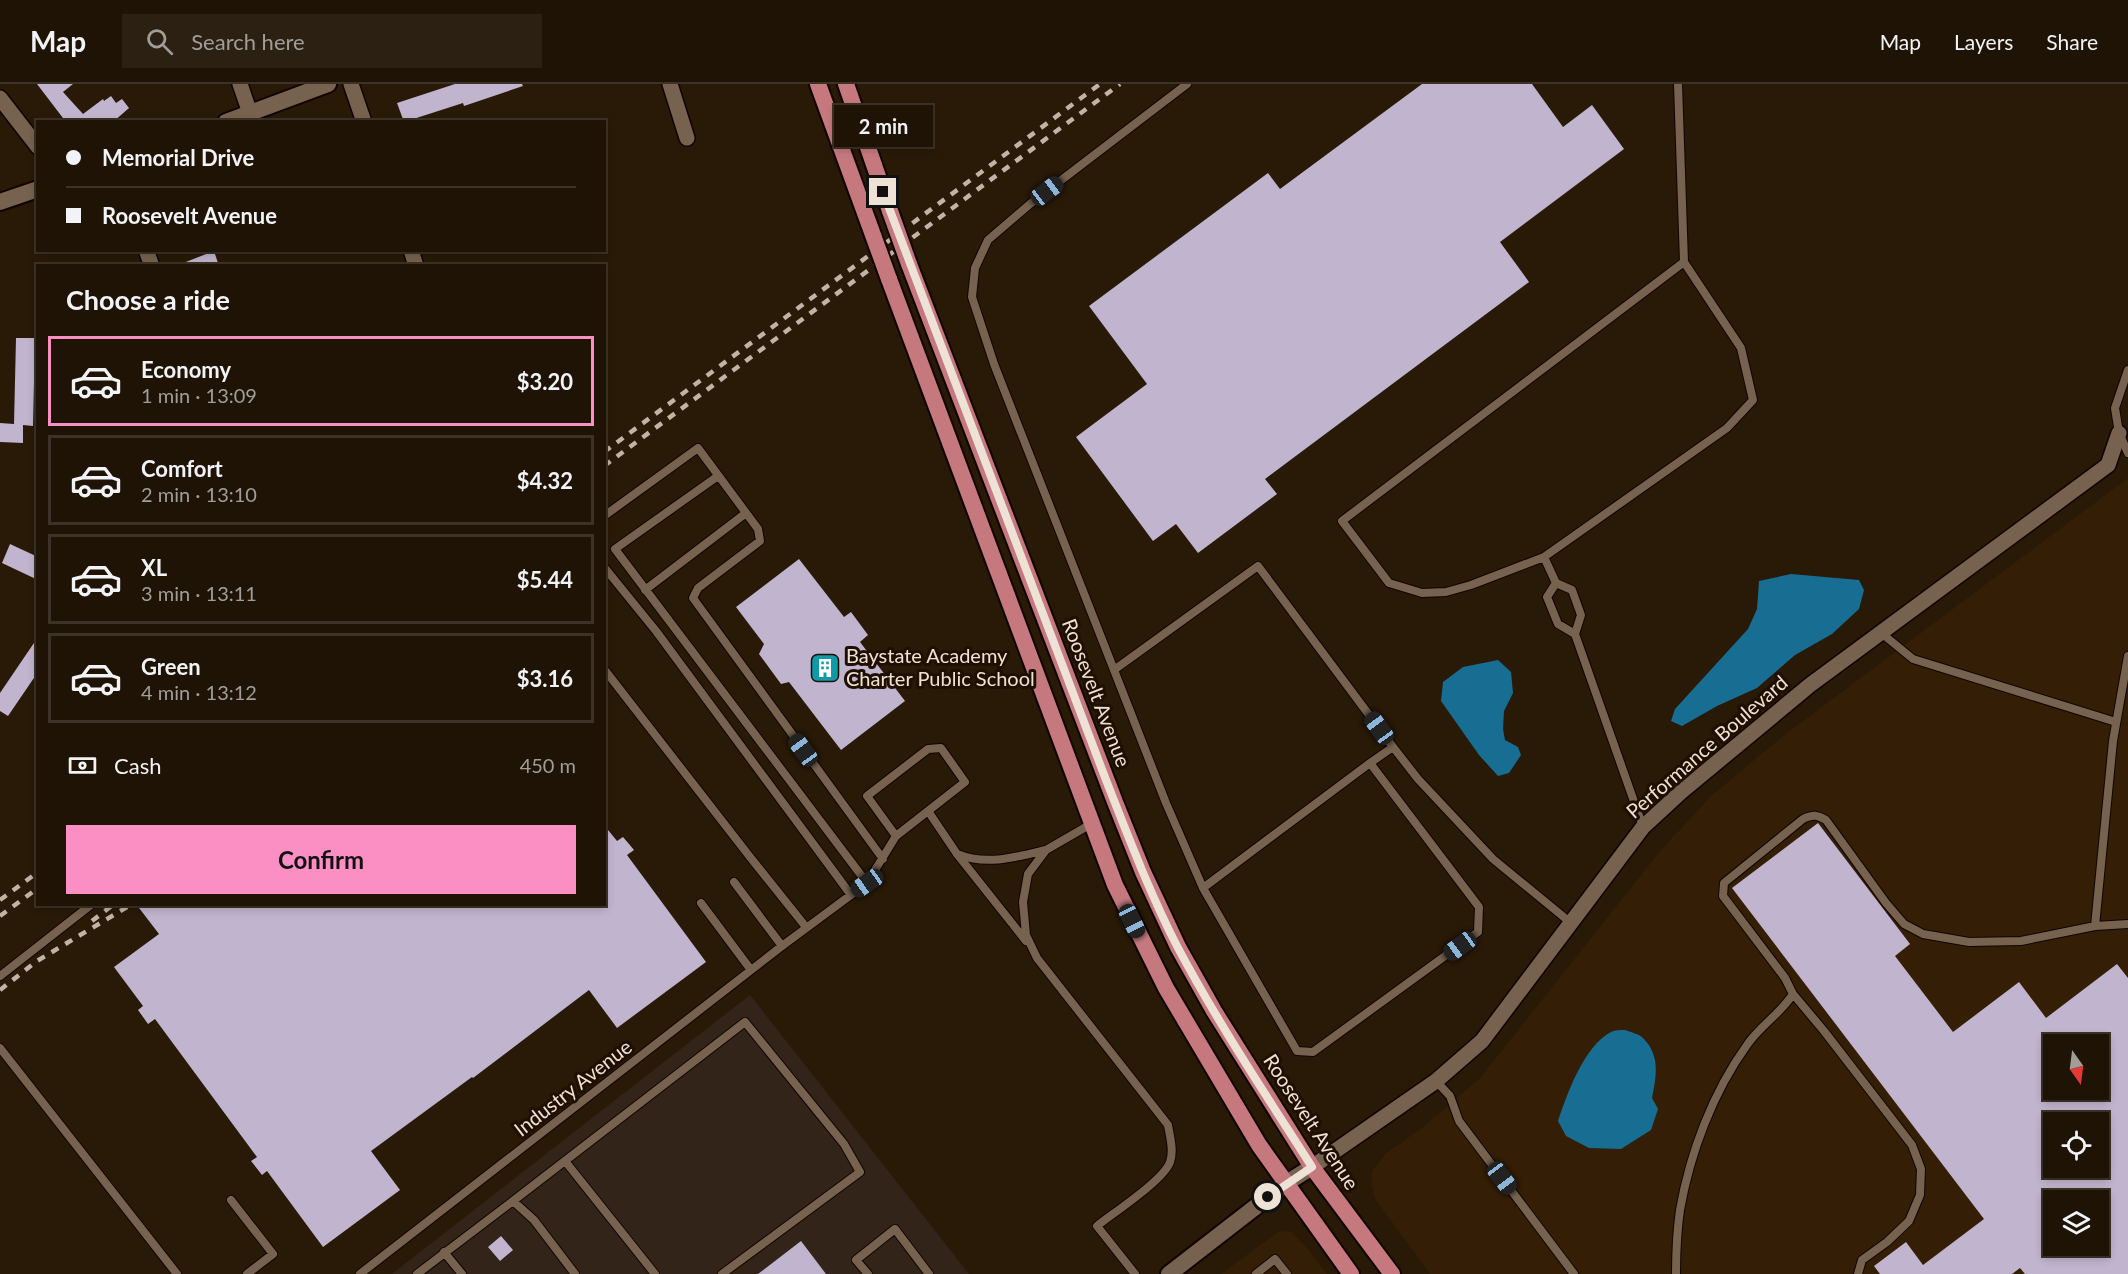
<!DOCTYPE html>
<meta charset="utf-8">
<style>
body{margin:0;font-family:Lato,sans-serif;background:#2c2013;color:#f1f3f6;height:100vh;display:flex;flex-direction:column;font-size:22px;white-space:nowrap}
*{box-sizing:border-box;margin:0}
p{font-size:20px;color:#a19e9a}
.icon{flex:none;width:33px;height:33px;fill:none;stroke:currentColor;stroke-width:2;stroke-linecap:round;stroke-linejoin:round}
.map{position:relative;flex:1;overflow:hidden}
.side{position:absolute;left:36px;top:180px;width:570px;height:642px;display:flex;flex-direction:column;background:#1f1305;border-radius:0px;box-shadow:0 3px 9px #0003,0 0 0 2px #3c3227}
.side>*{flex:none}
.banner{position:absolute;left:36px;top:36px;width:570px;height:132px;border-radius:0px;box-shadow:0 3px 9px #0003,0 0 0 2px #3c3227;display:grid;align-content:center;height:132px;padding:0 30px;background:#1f1305}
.needle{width:39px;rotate:166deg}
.tools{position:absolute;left:2043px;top:950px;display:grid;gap:12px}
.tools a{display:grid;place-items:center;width:66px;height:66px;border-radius:0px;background:#1f1305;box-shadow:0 3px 9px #0003,0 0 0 2px #3c3227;font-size:30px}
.end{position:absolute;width:27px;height:27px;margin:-14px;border:8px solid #eee2d7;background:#111;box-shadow:0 0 0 3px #111}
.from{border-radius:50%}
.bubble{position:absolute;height:42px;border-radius:0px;background:#1f1305;box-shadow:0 3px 9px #0003,0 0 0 2px #3c3227;font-size:20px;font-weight:700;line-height:42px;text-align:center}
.car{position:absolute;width:18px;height:36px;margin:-18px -9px;border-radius:8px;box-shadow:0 0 4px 2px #0007;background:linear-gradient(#222 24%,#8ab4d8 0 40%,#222 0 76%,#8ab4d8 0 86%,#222 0)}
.banner b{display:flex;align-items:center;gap:21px;height:57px;font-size:22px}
.banner b+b{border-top:2px solid #3c3227}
.banner i{width:15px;height:15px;background:#f1f3f6}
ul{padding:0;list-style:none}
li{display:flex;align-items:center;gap:18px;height:90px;margin:0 12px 9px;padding:0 18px;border:3px solid #3c3227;border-radius:0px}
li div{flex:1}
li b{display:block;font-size:22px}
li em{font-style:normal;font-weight:700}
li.selected{border-color:#fb8fc4}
li>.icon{width:54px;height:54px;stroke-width:1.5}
h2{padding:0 30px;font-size:27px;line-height:72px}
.pay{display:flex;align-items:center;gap:15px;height:66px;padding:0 30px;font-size:22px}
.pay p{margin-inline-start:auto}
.primary-button{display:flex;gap:12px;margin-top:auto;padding:12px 30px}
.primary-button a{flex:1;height:69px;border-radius:0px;background:#fb8fc4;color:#111;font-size:24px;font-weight:700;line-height:69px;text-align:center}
header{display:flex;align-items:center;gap:36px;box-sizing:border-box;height:84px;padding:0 30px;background:#1f1305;border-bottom:2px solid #3c3227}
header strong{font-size:28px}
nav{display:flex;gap:33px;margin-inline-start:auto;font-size:21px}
.search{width:420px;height:54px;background:#2c2013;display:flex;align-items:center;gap:15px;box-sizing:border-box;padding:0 21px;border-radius:0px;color:#a19e9a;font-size:22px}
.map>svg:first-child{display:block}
.commercial{fill:#33241a}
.built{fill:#341e06;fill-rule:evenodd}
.water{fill:#176e92}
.building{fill:#c0b4ce;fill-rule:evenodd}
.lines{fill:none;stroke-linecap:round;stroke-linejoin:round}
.service-casing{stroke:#110400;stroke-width:10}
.minor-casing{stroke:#110400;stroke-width:18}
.tertiary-casing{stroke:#110400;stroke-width:20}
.secondary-casing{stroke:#110400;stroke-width:20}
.primary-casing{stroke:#110400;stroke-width:20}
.service{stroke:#76624e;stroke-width:8}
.minor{stroke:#76624e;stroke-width:15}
.tertiary{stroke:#76624e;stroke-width:16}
.secondary{stroke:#76624e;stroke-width:16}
.primary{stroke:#c5797f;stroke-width:16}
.rail{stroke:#c1b4a7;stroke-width:4.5;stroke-dasharray:8 8;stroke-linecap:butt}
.primary-bridge-casing{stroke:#110400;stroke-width:20;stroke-linecap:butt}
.primary-bridge{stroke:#c5797f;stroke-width:16}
.route{stroke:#eee2d7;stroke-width:8}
.labels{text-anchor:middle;stroke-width:6;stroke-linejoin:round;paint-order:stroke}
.poi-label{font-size:20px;fill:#eee2d7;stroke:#1f0f01;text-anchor:start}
.street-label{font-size:20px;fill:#eee2d7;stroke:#1f0f01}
</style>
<header>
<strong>Map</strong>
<div class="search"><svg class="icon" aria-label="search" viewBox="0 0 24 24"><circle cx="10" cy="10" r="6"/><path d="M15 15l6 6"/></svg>Search here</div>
<nav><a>Map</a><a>Layers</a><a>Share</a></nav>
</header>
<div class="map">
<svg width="2128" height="1190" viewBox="0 0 2128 1190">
<rect width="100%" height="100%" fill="#291907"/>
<path class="commercial" d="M750,911L969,1190H392Z"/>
<path class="built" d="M2128,394V1190H1430L1375,1115L1372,1101V1087L1385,1070L1423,1043L1480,994L1660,767L1711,712L1783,652ZM2054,960H2098V1005H2054ZM2054,1038H2098V1083H2054ZM2054,1116H2098V1161H2054Z
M1279,1147L1292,1148L1308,1165L1327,1190H1221Z"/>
<path class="water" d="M1791,490L1859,496L1864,506L1859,525L1832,550L1795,571L1757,604L1717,622L1682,642L1671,637L1675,625L1748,545L1757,525L1759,497Z
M1498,576L1511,588L1513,609L1504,627L1503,645L1505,656L1518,663L1521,671L1509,689L1498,692L1479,671L1441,617L1443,598L1463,583Z
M1625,946C1630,948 1639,950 1643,954C1661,972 1656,993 1652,1014L1658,1025L1651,1046L1621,1065L1589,1064L1566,1052L1558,1037C1567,1010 1584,962 1611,948C1615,946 1620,946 1625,946Z"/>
<path class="building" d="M37,0H73L63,8L83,30L103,15L104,17L111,12L116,19L122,15L129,24L113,38H66Z
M455,0H522L523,2L464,22L463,19L404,38L397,19Z
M1422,0H1532L1563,43L1592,21L1624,65L1500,158L1529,198L1265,395L1277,410L1198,469L1176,440L1153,457L1076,353L1147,300L1089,222L1268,89L1280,105Z
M214,167L219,182H178V181Z
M16,254H35L33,342L23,341V359L0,358V339L14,340Z
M10,460L38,473V496L2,479Z
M799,475L844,533L851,528L868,551L860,558L905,617L841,666L789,598L781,600L759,570L764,560L736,523Z
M38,553V588L8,632L0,627V609Z
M1818,739L1910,860L1895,872L1953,948L2019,898L2046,934L2117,880L2128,894V1190H2025L2020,1184L2012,1190H1880L1874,1182L1906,1158L1923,1181L1984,1135L1732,804ZM2054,960H2098V1005H2054ZM2054,1038H2098V1083H2054ZM2054,1116H2098V1161H2054Z
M604,741L617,757L623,753L629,760L634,766L627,771L706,878L617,944L589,906L473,994L472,993L371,1067L400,1106L323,1163L267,1087L262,1091L251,1077L257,1073L155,935L148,940L138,926L143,922L114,883L159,850L136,820H604Z
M501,1152L513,1166L500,1177L488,1163Z
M801,1157L826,1190H758Z"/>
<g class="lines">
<g class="service-casing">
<path id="service" d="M2128,286L2115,324L2119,349L2128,369
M604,432L698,364L758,445L760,457L698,504L693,514L883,775
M1544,473L1471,501L1446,508L1422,509L1389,499L1342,437L1684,178
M604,483L656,547L851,811
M1556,499L1547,513L1558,540L1575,550
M645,506L746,429
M1880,548L1913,575L2116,638
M604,585L750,773L806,843
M1114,586L994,280L972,213L975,184L988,156L1030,120L1187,0
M1393,663L1418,695L1493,775L1571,839
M928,727L957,770L1026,857
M1643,743L1575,550L1581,531L1572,506L1556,499L1544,473L1727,344L1753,316L1741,264L1684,178L1678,0
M1046,766L1091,740
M957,770C986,782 1017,773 1046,766L1028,790L1023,818L1026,851L1037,874L1168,1041C1170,1053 1174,1067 1170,1078C1164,1096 1113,1129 1097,1142L1135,1190
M734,798L782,862
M867,799L896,752L965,698L941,664L928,665L867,712L896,752
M1203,804L1370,679L1393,663L1258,482L1114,586L1166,719L1203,804L1297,967L1313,968L1478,848L1479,823L1370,679
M701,819L751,886
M2095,842L2113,657L2128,572
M0,892L92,820
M1793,910L1824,947L1912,1061L1921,1085L1920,1111L1909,1137L1887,1158L1862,1176L1858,1190
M0,964L177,1190
M1436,997L1450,1012L1459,1037L1574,1190
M565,1077L655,1190
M231,1116L273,1170L247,1190
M513,1117L745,938L844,1060L860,1088L722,1190
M444,1168L462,1190
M360,1190L782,862L867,799L615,465L718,392
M417,1190L513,1117L534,1136L575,1190
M868,1190L856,1176L895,1145L929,1190
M1256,1190L1275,1175L1287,1190
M1676,1190C1676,1169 1677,1147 1680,1126C1690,1069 1713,1008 1747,961C1760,942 1780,930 1793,910L1785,894L1723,812L1724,799L1803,735C1813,730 1817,731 1826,736L1886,819L1904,840L1923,850L1969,858L2021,857L2095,842L2128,840"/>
</g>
<g class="minor-casing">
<path id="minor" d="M240,0L250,29
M351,0L364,38
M670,0L687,54
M0,14L38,63
M146,166L152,182
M411,166L416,182
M1312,1083L1436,997L1482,957L1643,743L1681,708L1810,601L2108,381L2119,349"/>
</g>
<g class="tertiary-casing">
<path id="tertiary" d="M1169,1190L1285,1100L1312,1083"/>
</g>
<g class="secondary-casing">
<path id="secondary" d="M226,38L328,0
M0,118L38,105"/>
</g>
<g class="primary-casing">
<path id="primary" d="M818,0L869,140
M846,0L890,127
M909,180L1115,718L1143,788L1178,863L1214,927L1312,1083L1392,1190
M889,195L1115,801L1166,904L1259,1061L1351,1190"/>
</g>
<use href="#service" class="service"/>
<use href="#minor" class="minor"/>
<use href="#tertiary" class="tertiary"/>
<use href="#secondary" class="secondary"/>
<use href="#primary" class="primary"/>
<path class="rail" d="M604,368L1100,0
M604,382L1120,0
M0,816L38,788
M0,832L38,804
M92,837L114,820
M0,906L37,877L132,820"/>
<g class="primary-bridge-casing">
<path id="primary-bridge" d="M890,127L909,180
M869,140L889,195"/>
</g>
<use href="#primary-bridge" class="primary-bridge"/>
</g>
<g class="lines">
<path class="route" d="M883,108L1106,696C1128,752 1150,810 1178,864C1218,939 1266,1011 1312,1083L1268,1113"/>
</g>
<defs>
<g id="building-square" transform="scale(1.5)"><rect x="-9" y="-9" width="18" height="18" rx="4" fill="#0f9aa8" stroke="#1f0f01"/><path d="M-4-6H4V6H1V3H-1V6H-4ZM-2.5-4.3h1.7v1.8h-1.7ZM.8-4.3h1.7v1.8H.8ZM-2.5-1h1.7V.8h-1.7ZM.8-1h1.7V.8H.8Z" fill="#fff"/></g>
</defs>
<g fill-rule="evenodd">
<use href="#building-square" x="825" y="584"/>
</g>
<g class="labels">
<g class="poi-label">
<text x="846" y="579">Baystate Academy<tspan x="846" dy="23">Charter Public School</tspan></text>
</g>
<g class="street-label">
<text transform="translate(1096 609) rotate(69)" y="7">Roosevelt Avenue</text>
<text transform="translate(1707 663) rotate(-41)" y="7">Performance Boulevard</text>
<text transform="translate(573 1004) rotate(-38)" y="7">Industry Avenue</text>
<text transform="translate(1311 1038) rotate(57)" y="7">Roosevelt Avenue</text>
</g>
</g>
</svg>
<div class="tools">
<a><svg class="needle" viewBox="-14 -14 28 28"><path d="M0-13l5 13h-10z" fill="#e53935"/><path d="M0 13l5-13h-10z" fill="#a19e9a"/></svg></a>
<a><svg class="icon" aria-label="locate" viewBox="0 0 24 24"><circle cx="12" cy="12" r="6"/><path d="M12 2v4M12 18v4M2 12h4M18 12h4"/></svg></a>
<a><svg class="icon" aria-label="layers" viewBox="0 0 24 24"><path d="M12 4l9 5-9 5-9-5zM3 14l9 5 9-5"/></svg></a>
</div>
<i class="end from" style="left:1268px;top:1113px"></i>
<i class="end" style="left:883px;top:108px"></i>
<div class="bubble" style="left:834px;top:21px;width:99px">2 min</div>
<i class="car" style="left:1047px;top:107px;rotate:53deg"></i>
<i class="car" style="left:1379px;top:644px;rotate:324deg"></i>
<i class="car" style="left:803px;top:666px;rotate:324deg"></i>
<i class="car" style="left:867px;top:799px;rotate:235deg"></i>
<i class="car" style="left:1132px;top:837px;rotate:154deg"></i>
<i class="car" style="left:1460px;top:862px;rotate:234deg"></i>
<i class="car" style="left:1502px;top:1094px;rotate:143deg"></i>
<div class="banner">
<b><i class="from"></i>Memorial Drive</b>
<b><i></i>Roosevelt Avenue</b>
</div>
<section class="side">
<h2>Choose a ride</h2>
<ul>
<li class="selected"><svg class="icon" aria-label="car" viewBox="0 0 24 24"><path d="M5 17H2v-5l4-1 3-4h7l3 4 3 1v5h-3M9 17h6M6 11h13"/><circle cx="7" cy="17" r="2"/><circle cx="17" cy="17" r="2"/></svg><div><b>Economy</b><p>1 min · 13:09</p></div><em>$3.20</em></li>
<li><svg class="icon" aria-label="car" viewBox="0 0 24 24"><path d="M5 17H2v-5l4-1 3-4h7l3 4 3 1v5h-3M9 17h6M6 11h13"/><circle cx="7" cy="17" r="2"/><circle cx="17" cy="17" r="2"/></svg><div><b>Comfort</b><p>2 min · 13:10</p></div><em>$4.32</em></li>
<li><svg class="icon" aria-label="car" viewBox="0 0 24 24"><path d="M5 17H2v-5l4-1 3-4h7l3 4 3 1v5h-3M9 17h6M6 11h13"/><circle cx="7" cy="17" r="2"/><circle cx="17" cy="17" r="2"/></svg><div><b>XL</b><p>3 min · 13:11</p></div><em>$5.44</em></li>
<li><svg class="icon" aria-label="car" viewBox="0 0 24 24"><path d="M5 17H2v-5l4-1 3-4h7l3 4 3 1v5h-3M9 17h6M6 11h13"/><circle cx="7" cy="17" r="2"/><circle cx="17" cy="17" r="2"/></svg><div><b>Green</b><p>4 min · 13:12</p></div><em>$3.16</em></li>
</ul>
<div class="pay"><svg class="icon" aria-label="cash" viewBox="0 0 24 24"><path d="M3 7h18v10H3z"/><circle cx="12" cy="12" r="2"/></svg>Cash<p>450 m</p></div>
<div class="primary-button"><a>Confirm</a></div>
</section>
</div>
